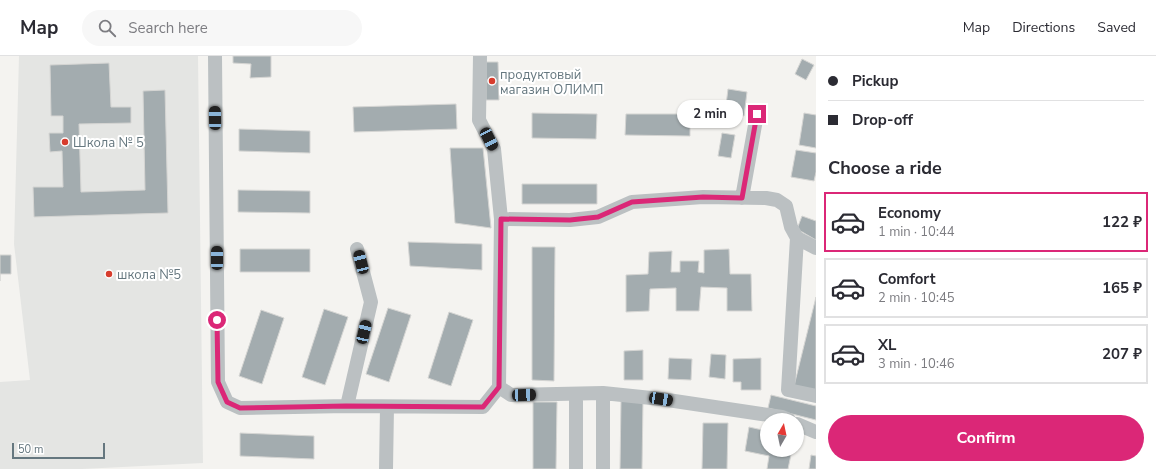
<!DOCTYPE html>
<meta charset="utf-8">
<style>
body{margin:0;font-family:"Nunito Sans",sans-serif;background:#f7f7f7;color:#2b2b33;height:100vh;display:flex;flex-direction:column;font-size:15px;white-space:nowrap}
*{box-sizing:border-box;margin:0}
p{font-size:13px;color:#7c7c81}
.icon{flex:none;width:22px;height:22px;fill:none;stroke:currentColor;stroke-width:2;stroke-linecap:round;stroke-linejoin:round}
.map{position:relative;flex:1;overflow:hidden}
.panel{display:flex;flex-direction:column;background:#fff;width:340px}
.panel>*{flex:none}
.top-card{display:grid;align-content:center;height:88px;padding:0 12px;background:#fff}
.needle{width:26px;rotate:9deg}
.buttons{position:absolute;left:760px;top:357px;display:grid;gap:8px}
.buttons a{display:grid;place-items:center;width:44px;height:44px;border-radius:50%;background:#fff;box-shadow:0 1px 3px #0004;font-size:20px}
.scale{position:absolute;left:12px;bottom:10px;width:93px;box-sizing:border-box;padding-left:4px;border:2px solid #65777f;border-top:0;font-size:11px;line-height:14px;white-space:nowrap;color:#65777f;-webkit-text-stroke:3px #fff;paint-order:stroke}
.end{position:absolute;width:18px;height:18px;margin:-9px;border:5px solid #db2777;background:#fff;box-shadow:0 0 0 2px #fff}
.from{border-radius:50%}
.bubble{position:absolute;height:28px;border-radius:14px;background:#fff;box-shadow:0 1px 3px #0004;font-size:13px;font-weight:700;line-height:28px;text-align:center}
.car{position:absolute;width:12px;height:24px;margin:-12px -6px;border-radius:5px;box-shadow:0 0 3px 1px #0007;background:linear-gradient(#222 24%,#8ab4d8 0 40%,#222 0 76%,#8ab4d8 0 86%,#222 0)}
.top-card b{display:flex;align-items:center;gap:14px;height:38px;font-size:15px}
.top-card b+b{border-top:1px solid #e1e1e2}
.top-card i{width:10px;height:10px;background:#2b2b33}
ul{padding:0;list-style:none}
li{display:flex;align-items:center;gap:12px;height:60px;margin:0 8px 6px;padding:0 4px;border:2px solid #e1e1e2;border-radius:0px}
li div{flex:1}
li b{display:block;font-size:15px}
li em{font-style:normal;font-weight:700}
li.current{border-color:#db2777}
li>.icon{width:36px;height:36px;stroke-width:1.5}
h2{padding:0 12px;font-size:18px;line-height:48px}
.button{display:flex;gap:8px;margin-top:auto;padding:8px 12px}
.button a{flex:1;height:46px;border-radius:24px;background:#db2777;color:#fff;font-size:16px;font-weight:700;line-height:46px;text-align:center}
header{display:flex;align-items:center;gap:24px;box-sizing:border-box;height:56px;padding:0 20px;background:#fff;border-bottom:1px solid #e1e1e2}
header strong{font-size:19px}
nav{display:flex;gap:22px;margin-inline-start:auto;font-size:14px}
.search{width:280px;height:36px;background:#f7f7f7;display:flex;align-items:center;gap:10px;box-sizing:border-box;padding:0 14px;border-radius:22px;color:#7c7c81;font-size:15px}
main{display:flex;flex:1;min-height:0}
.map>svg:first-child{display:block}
.built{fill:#e4e5e3}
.building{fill:#a3acaf;stroke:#d5d5d3}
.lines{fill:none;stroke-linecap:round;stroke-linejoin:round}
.minor{stroke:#bbc0c2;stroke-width:14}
.route{stroke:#db2777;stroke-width:5}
.poi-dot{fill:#d73c2d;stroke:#fff;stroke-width:1.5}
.labels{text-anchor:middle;stroke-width:4;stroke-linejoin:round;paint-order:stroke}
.poi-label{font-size:13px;fill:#65777f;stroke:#fff;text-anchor:start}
</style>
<header>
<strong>Map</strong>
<div class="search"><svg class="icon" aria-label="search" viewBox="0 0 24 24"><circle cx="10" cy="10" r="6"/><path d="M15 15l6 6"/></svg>Search here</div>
<nav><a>Map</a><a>Directions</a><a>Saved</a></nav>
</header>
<main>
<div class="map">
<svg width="816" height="413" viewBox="0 0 816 413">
<rect width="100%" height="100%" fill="#f4f3f0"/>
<path class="built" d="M19,0H198L203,407L82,413H0V326L30,324L14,188Z"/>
<path class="building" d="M233,0H271V21L250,22L251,8L233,7Z
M802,3L814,9L806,24L795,18Z
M486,6H498L499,44H486Z
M109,7L111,51H131V67L79,68L81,136L145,134L143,35L165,34L168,157L34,161L33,131H63L62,95L50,96L49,77H63V60H51L50,9Z
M728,33L747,36L744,60L725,57Z
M456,48L457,73L354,76L353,51Z
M532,57L597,58L596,83L532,82Z
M804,57L816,59V92L799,89Z
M626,58H690V80L625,79Z
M239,73L310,75V97L239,95Z
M722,77L735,79L731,102L718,100Z
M450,92H483L491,172L455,167Z
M796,94L816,97V116L814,125L791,121Z
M522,128H597V148H522Z
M238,134L310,135V157L238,156Z
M802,160L816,165V184L797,173Z
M408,186L482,188V214L410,210Z
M532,191H555L554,325L532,324Z
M240,193H310V216H240Z
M729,193L730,218H751L752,255H727V232L701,231L699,255H676V232L650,233L649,255L626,256V219L648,218L649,196L672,195L671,216H680V205H699L698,216L704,217V194Z
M0,199H11V218H0V225Z
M816,241V336L794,330Z
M388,252L411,259L389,326L366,318Z
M324,253L348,261L325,329L302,321Z
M261,254L284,262L262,328L239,320Z
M449,256L473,264L451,330L428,322Z
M643,294V324H624V295Z
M711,298L726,299L725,323L709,321Z
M669,302L692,303L691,324L668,323Z
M761,302V334H741V326H733V303Z
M771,339L816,350V364L768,352Z
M621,344L643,345L642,413H620Z
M533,346H557L556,413H533Z
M703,367H728L727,413H702Z
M749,371L767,375V394H792L788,413H767L769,400L745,395Z
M240,377L314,380V403L240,400Z
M811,399L816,400V413H809Z"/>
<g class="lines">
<path class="minor" d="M215,0L218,326L227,346L240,352L347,350L483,351L499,331L501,163L494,93L479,64L480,0
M742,142L757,58
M501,163L570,164L598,161L632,146L703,141L766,142L777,144L786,150L791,171L797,182L816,192
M797,182L788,334L816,340
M499,331L511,339L603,337L661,343L782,361L789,364
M576,338V413
M347,350L371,246L357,193
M797,368L816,376
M386,413L387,351
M603,413V337"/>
</g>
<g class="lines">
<path class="route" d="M217,264L218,326L227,346L240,352L346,350L483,351L499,331L501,163L570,164L598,161L632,146L703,141L742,142L757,58"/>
</g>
<g class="poi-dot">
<circle cx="492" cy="25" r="4"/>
<circle cx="65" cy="86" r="4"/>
<circle cx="109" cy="218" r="4"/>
</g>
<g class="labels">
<g class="poi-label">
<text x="500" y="23">продуктовый<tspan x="500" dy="15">магазин ОЛИМП</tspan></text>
<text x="73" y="91">Школа № 5</text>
<text x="117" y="223">школа №5</text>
</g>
</g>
</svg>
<div class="buttons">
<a><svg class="needle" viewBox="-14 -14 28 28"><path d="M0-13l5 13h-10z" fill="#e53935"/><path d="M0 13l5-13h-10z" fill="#7c7c81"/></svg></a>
</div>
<div class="scale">50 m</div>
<i class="end from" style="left:217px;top:264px"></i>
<i class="end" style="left:757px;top:58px"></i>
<div class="bubble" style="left:677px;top:44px;width:66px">2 min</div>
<i class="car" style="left:215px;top:62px;rotate:359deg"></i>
<i class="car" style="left:489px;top:83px;rotate:153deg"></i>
<i class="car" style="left:217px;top:202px;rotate:0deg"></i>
<i class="car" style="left:361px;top:206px;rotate:346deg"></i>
<i class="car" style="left:364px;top:276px;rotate:13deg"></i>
<i class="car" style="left:524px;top:339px;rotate:88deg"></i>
<i class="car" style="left:661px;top:343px;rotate:99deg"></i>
</div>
<section class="panel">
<div class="top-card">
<b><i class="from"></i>Pickup</b>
<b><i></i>Drop-off</b>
</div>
<h2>Choose a ride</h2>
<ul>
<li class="current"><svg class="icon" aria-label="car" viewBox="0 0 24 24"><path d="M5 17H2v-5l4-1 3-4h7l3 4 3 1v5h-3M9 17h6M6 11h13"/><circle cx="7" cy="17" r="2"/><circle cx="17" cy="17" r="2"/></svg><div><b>Economy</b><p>1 min · 10:44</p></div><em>122 ₽</em></li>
<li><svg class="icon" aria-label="car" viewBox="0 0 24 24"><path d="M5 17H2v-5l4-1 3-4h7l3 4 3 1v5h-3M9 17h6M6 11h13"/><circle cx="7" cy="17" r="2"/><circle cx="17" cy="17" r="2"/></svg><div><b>Comfort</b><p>2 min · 10:45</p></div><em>165 ₽</em></li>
<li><svg class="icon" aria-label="car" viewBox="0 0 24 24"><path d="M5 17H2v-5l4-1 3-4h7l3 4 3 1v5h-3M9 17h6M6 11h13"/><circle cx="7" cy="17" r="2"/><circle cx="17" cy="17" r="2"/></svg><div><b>XL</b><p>3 min · 10:46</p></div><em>207 ₽</em></li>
</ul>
<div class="button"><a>Confirm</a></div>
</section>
</main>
